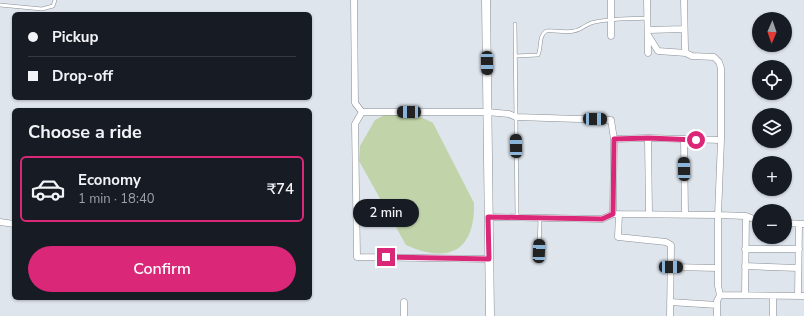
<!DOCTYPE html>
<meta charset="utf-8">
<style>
body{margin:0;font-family:"Nunito Sans",sans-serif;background:#20242c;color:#f1f3f6;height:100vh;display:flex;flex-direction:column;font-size:15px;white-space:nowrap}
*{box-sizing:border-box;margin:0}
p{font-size:13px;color:#9ea1a6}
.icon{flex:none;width:22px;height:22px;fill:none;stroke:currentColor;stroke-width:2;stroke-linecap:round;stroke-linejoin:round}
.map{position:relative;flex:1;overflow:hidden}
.details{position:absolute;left:12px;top:108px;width:300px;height:192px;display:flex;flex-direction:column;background:#171b24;border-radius:6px;box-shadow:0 1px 3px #0004}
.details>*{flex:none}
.banner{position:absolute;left:12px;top:12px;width:300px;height:88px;border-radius:6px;box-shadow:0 1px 3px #0004;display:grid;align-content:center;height:88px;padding:0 16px;background:#171b24}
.needle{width:26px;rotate:182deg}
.tools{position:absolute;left:752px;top:12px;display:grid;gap:8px}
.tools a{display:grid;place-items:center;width:40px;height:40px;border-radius:50%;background:#171b24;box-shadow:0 1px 3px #0004;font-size:20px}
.end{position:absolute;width:18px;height:18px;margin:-9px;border:5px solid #db2777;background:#fff;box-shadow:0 0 0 2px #fff}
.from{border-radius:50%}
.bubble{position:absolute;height:28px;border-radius:14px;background:#171b24;box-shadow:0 1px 3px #0004;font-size:13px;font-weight:600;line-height:28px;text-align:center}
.car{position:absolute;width:12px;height:24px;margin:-12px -6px;border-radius:5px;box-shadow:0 0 3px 1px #0007;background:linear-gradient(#222 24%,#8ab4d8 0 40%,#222 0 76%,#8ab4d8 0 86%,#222 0)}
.banner b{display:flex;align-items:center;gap:14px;height:38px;font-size:15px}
.banner b+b{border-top:1px solid #363941}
.banner i{width:10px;height:10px;background:#f1f3f6}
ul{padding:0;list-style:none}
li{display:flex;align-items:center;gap:12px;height:66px;margin:0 8px 6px;padding:0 8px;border:2px solid transparent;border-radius:6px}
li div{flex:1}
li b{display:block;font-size:15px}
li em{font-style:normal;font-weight:600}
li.selected{border-color:#db2777}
li>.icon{width:36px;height:36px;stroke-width:1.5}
h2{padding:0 16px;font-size:18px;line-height:48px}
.button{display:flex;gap:8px;margin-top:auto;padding:8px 16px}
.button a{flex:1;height:46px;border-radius:24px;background:#db2777;color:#fff;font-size:16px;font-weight:600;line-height:46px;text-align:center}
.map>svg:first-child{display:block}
.green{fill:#c1d4a9}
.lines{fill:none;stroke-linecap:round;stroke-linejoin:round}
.lane-casing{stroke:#888e95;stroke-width:4}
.street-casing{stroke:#888e95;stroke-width:7}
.secondary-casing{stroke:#888e95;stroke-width:9}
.lane{stroke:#fff;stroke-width:3}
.street{stroke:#fff;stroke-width:6}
.secondary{stroke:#fff;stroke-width:8}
.route{stroke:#db2777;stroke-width:5}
</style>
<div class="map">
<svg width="804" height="316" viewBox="0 0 804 316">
<rect width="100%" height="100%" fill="#dfe5ed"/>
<path class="green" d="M386,114L417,115L433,123L474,203C475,252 448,264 406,245L359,161L360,146L375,120Z"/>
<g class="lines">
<g class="lane-casing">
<path id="lane" d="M0,5L42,9L53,6L55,0
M515,24L517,217
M515,56L538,55C542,47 538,37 546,31C555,30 565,33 574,31C581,30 585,25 591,23C609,18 629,19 647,18
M539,251L540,218"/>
</g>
<g class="street-casing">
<path id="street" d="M354,0L355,103L362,112H487L509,114L516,117L611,120L614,139L613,214
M611,0V36
M647,0L648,53
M648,30L684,29
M648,35L658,51L686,53
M362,112L355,124L357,257L489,259
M648,138L649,214
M614,139L648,138L721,140
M684,139L685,214
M619,214L618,237L666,242L671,245L670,316
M488,217L602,219L613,214L718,215L721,140V68L719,62L714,57L692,56L686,53L685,48L684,0
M759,221L746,216L718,215V286L720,295L804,296
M0,222L14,224
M785,223L804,224
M745,249H799
M745,266L798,268
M671,267L718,268
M745,295L746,216
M773,296V316
M798,296L799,224
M670,302L717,305
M404,316V302
M717,316V301L720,295"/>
</g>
<g class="secondary-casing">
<path id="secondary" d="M486,0L490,316"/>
</g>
<use href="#lane" class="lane"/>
<use href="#street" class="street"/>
<use href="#secondary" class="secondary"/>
</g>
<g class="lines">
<path class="route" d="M386,257L489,259L488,217L602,219L613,214L614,139L648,138L696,140"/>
</g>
</svg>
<div class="tools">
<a><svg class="needle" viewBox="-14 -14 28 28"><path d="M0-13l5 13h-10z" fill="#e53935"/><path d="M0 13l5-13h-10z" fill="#9ea1a6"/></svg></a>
<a><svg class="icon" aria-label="locate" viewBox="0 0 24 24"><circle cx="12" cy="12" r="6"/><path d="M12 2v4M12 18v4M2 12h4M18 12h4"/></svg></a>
<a><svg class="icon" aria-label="layers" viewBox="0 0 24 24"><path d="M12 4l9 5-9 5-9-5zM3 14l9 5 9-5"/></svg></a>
<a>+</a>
<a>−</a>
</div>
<i class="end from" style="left:696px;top:140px"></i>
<i class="end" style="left:386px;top:257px"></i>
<div class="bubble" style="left:353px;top:199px;width:66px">2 min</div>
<i class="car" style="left:487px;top:63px;rotate:179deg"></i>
<i class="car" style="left:409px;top:112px;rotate:270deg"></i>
<i class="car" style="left:595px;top:119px;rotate:91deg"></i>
<i class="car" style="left:516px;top:146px;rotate:359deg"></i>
<i class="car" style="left:684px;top:169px;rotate:359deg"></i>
<i class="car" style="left:539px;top:251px;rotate:2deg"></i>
<i class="car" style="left:671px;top:267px;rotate:91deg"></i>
<div class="banner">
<b><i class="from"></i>Pickup</b>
<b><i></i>Drop-off</b>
</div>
<section class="details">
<h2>Choose a ride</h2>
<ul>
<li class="selected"><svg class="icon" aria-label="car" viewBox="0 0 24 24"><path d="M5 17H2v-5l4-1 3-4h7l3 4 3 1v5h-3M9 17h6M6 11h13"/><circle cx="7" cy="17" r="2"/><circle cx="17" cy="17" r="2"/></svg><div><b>Economy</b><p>1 min · 18:40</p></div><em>₹74</em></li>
</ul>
<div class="button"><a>Confirm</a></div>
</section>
</div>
